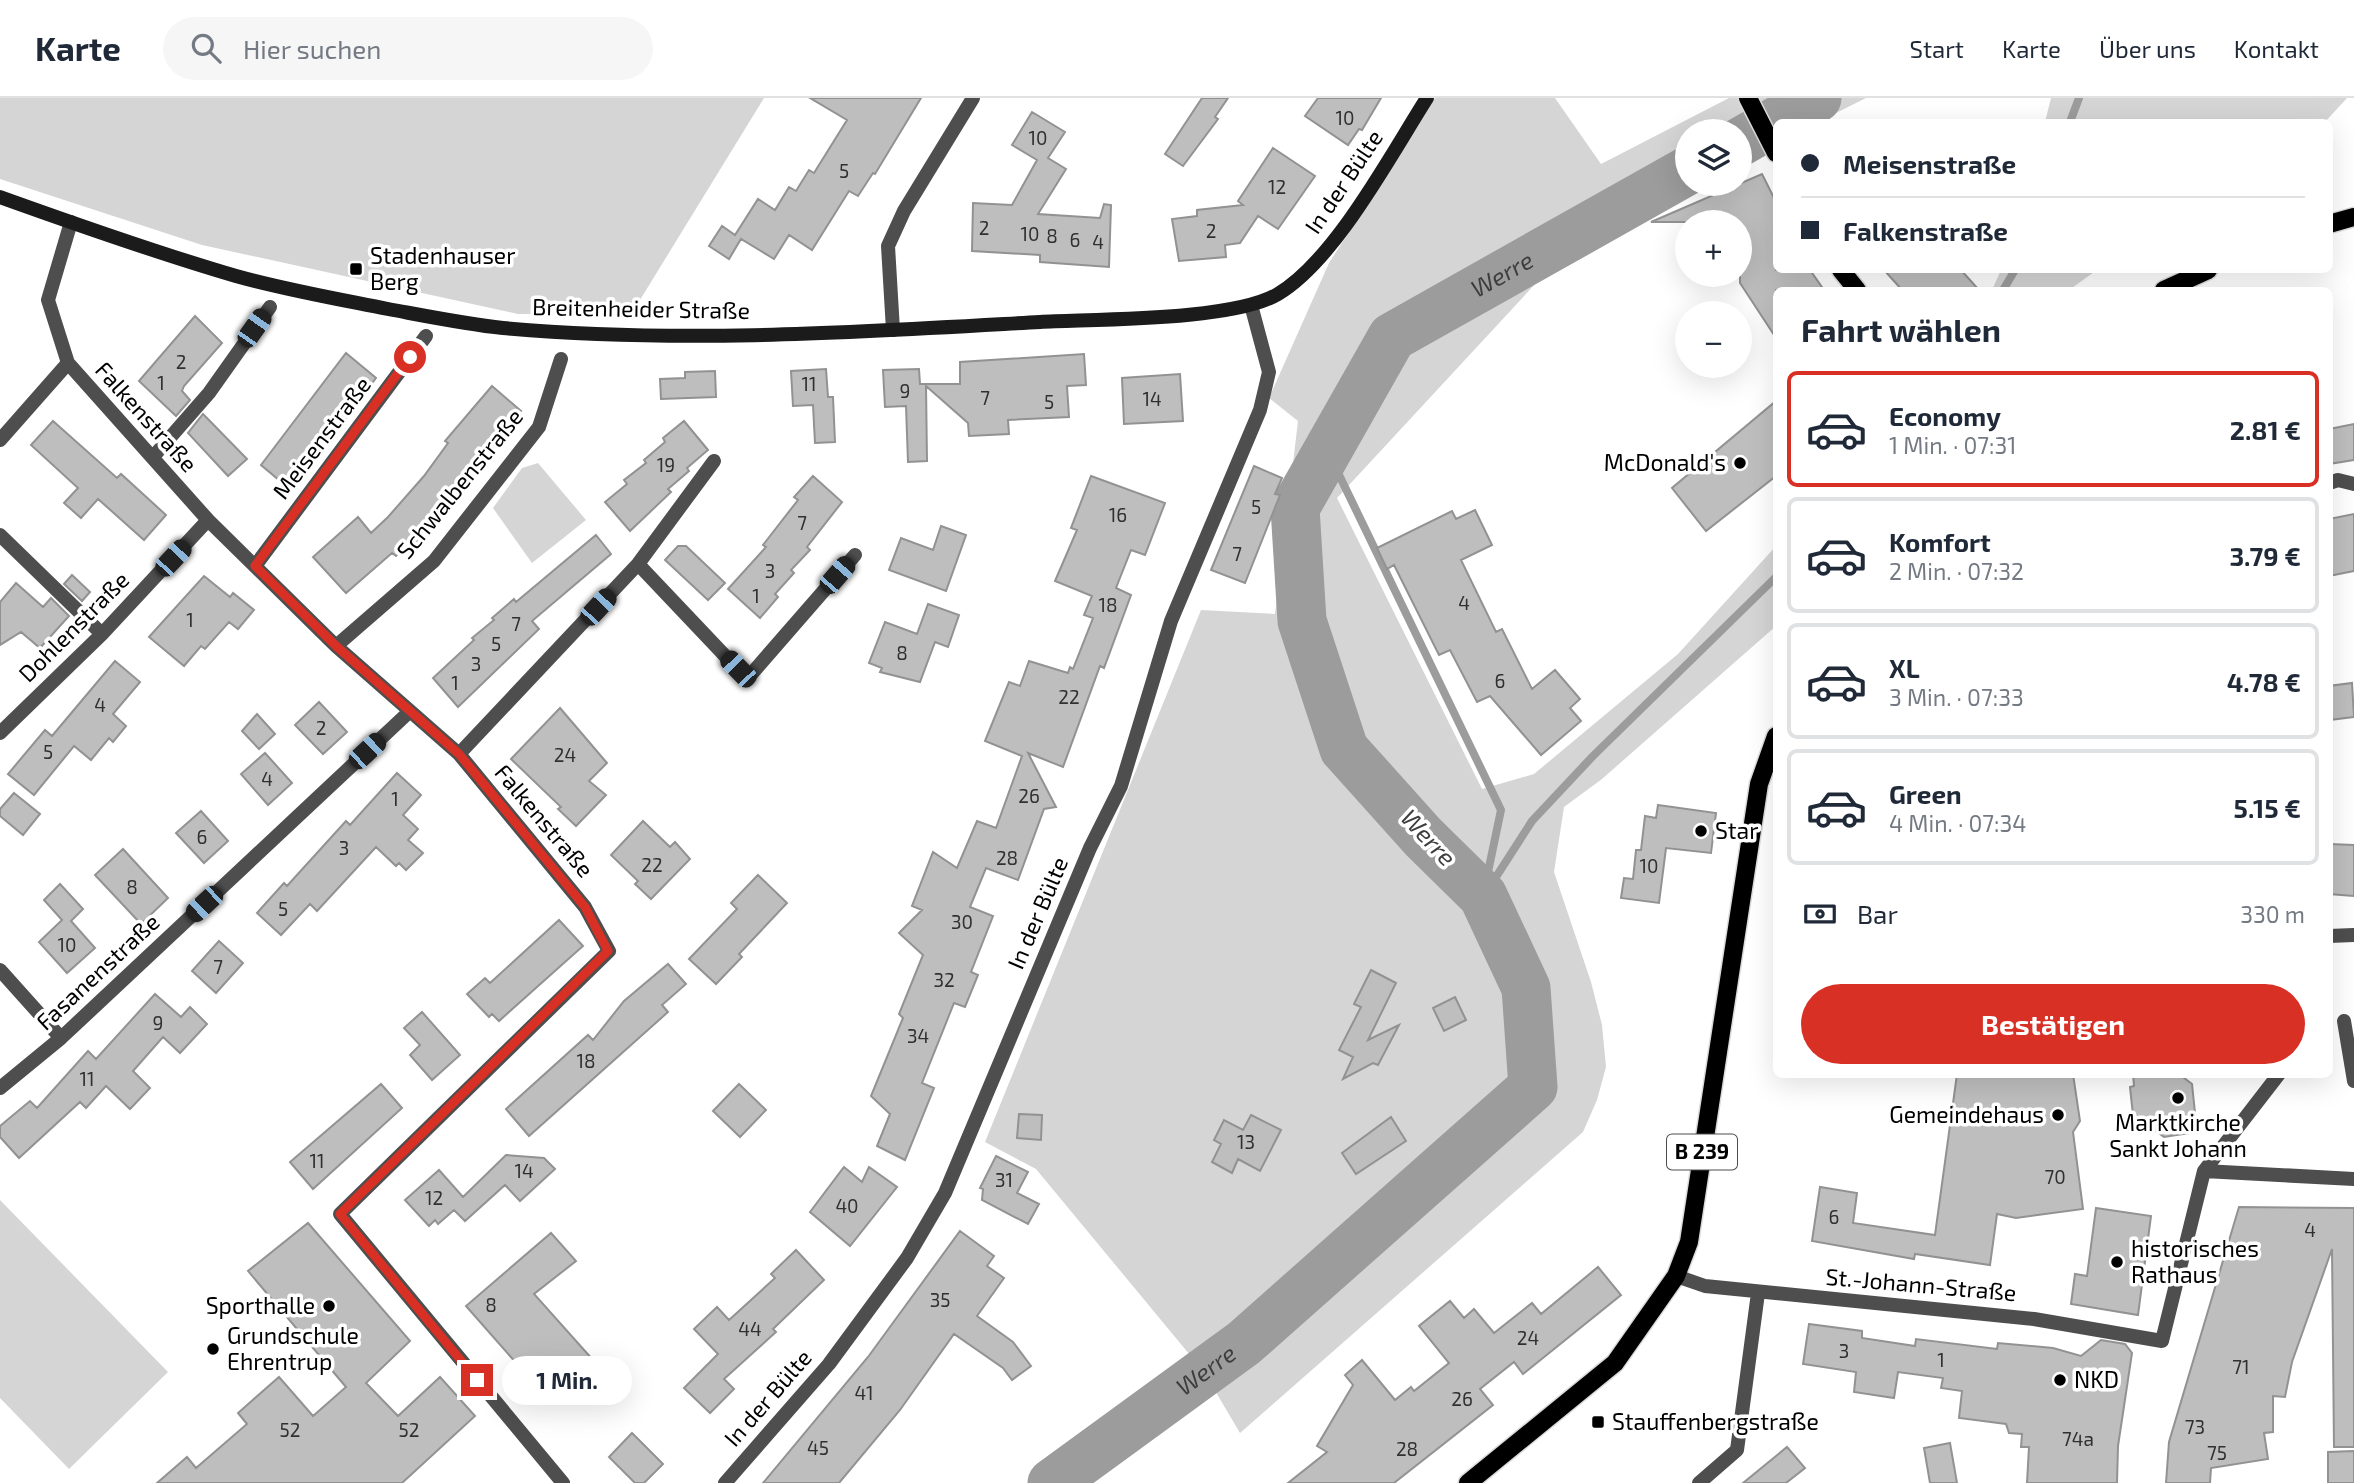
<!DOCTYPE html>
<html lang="de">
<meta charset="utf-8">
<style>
body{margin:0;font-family:"Exo 2",sans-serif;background:#f6f6f7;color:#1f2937;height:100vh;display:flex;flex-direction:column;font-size:26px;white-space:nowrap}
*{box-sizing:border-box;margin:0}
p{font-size:23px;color:#747a83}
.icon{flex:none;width:38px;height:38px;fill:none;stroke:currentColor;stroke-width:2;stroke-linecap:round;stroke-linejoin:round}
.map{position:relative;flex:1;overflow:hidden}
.details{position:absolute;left:1773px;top:189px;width:560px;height:791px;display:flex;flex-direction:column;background:#fff;border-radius:10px;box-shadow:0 7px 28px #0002}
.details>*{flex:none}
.hud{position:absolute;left:1773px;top:21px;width:560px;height:154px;border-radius:10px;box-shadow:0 7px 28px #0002;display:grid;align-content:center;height:154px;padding:0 28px;background:#fff}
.fabs{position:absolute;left:1675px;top:21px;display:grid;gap:14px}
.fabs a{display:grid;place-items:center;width:77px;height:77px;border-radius:50%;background:#fff;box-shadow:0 7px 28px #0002;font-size:35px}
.end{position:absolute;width:32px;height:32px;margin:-16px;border:9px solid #d93025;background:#fff;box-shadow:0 0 0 4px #fff}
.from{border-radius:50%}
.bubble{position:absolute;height:49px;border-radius:24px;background:#fff;box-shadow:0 7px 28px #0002;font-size:23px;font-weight:700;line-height:49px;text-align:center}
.car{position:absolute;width:21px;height:42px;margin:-21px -10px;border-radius:9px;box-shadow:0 0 5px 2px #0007;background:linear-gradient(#222 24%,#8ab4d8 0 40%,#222 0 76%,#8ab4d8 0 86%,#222 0)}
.hud b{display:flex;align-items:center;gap:24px;height:66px;font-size:26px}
.hud b+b{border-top:2px solid #e0e1e3}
.hud i{width:18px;height:18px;background:#1f2937}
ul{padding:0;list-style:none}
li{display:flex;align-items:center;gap:21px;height:116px;margin:0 14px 10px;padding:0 14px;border:4px solid #e0e1e3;border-radius:10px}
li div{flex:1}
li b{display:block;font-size:26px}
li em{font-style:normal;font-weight:700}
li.selected{border-color:#d93025}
li>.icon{width:63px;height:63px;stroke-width:1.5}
h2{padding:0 28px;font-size:32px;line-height:84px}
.pay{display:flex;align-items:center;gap:18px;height:77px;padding:0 28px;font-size:26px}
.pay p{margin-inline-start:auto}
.action{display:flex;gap:14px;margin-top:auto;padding:14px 28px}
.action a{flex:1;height:80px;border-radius:42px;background:#d93025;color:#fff;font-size:28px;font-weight:700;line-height:80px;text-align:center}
header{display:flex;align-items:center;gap:42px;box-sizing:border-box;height:98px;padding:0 35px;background:#fff;border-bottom:2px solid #e0e1e3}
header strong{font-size:33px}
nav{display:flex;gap:38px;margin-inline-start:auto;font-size:24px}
.search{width:490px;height:63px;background:#f6f6f7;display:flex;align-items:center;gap:18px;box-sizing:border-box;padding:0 24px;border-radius:38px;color:#747a83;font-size:26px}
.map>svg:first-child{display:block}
.green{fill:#d5d5d5}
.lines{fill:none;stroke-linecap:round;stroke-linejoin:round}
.stream{stroke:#9c9c9c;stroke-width:8}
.river{stroke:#9c9c9c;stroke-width:49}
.building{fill:#bebebe;stroke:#929292;stroke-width:2}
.primary-casing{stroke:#dbdbdb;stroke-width:21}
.street{stroke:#4e4e4e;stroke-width:14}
.secondary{stroke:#1b1b1b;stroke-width:14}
.primary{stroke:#000;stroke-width:18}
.route{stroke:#d93025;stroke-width:9}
.poi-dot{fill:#000;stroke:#fff;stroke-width:2.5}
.labels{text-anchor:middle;stroke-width:7;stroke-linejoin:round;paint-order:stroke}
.number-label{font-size:19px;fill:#303030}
.shield{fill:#fff;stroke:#4c4c4c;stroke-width:2}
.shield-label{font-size:21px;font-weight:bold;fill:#000}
.street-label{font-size:23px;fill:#000;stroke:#fff}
.poi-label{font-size:23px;fill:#000;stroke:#fff;text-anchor:start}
.water-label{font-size:24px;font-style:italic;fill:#3d3d3d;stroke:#fff}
</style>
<header>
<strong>Karte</strong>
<div class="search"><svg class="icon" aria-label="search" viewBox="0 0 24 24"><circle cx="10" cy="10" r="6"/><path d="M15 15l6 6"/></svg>Hier suchen</div>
<nav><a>Start</a><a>Karte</a><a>Über uns</a><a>Kontakt</a></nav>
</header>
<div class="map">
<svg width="2354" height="1385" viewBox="0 0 2354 1385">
<rect width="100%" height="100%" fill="#fff"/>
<path class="green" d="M0,0H764L632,215L518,216L202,147L0,81Z
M1435,0H1555L1601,66L1729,0H1866L1818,24H1776V46L1740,65V33H1687V86H1700L1563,156L1337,400L1482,691L1534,676L1678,556L1776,448V528L1602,681L1564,709L1554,774L1591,884L1602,927L1606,969L1597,1002L1583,1034L1240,1335L1204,1274L1036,1071L985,1044L1201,512L1275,516L1298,323L1269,300L1329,165Z
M2051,0H2347L2325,24H2045Z
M2001,172H2097L2069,192H1992Z
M538,365L586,422L532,465L493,410L522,370Z
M0,1102L168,1274L69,1371L0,1300Z"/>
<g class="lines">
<path class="stream" d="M2070,24L2079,0
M2003,192L2015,172
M1328,354L1501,712L1483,798
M1487,793L1532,723L1593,658L1776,479"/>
<g class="river">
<path d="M1740,44L1817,0"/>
<path id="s1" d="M1052,1385L1244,1245L1533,989L1526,890L1483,798L1423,739L1344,651L1302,523L1295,410L1392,239L1687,73"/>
</g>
</g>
<path class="building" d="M810,0H921L875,76L873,75L858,98L849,93L812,152L789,137L774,161L741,141L729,161L709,148L722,128L735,137L758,101L775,112L789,89L796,93L809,72L814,75L847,22Z
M1202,0H1228L1215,19L1218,21L1183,68L1165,56Z
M1318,0H1381L1362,32L1359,31L1348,47L1305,18Z
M1032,14L1065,34L1048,60L1066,71L1038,116L1100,120L1104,106L1111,107L1109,169L1040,164V157L972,153L973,105L1012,107L1037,62L1012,47Z
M1273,50L1315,78L1278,131L1258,118L1240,145L1225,147L1226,159L1179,163L1172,121L1197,118V112L1243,107L1238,103Z
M1762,76L1776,104V172H1810L1824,192H1776V240L1740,185V124H1651Z
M1884,172H1961L1979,192H1902Z
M195,218L222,245L184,288L182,293L190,302L176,318L139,283Z
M346,255L376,280L292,393L261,367Z
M1084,256L1086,287L1067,288L1069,319L1008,322L1009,336L969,338L968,325L926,288L927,363L908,364L906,308L885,309L883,272L919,271L920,286H960V264Z
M826,271L828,299H833L835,344L815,345L813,307L793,308L791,273Z
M715,273L716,299L661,301L660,281L685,280V274Z
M1180,276L1183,323L1124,326L1122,280Z
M492,288L521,313L418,447L412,441L396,458L392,455L346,495L313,459L358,419L371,435L388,419L424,378L448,345L445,343Z
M1776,303V378L1706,433L1672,390Z
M203,316L247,361L228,378L188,335Z
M53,323L117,380L121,376L166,417L144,442L98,401L81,420L64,405L78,390L31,347Z
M684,323L708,352L687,370L689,373L668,391L671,394L630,433L605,404L627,386L624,382L646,365L644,362L665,344L663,340Z
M2354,326V362L2329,366V331Z
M1254,368L1282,380L1275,396L1280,397L1245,485L1211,472Z
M813,378L842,404L807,449L810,452L791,472L794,475L775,496L778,499L760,520L728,491L766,449L763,447L798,402L794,399Z
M1091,378L1165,405L1145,457L1131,452L1116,490L1131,497L1104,570L1100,568L1063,669L1028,655L1056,709L1044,711L1018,782L986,770L970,809L993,818L971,874L978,877L965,909L954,905L922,985L934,990L905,1062L877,1048L890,1016L871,998L903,920L899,916L923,857L899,835L922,812L912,808L933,754L957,770L977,723L996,730L1022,658L985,643L1009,584L1020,588L1029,563L1068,575L1070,569L1073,571L1093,520L1084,517L1092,498L1055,483L1077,432L1071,430Z
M1475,412L1492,447L1461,462L1496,534L1502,531L1532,591L1555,572L1580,601L1570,610L1581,623L1541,657L1490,598L1477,604L1450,552L1439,557L1394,467L1387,471L1377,450L1452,413L1456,421Z
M2354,416V473L2329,478V421Z
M941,428L966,437L946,493L889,472L901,440L933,452Z
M596,437L611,456L532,523L539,531L458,609L433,580L474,542L472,540L494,522L492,520L514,501L516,504Z
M678,448H686L725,485L708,502L665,462Z
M72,477L90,494L82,503L64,486Z
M204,478L230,499L233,495L254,512L238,531L229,524L205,551L201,548L184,568L149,539Z
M16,485L43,509L51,500L69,518L40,550L21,534L0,547V504Z
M928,506L959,517L948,549L935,544L920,584L880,574L882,570L869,565L885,524L917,536Z
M115,563L140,584L113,616L126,628L113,644L109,640L91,662L74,648L34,697L8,676L45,632L52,638Z
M2352,585L2354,619L2329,622V588Z
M319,604L347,634L323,656L295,627Z
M560,610L607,665L589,683L606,697L576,728L558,711L561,709L511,661Z
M257,616L275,636L259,651L242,633Z
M265,655L292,685L268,707L241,676Z
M397,675L421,697L403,717L418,731L408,742L423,755L406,772L399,765L396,768L376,749L317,813L310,806L281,837L257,815L284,785L287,788L346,723L350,727Z
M14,695L40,716L23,737L0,718V711Z
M1658,707L1716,715L1711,755L1666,750L1659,805L1621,800L1624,780L1633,781L1636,752H1641L1645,718L1656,720Z
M201,713L228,743L204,765L176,735Z
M643,723L670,749L675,744L690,761L651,801L635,786L638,783L611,757Z
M2329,746L2354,747V798L2329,796Z
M123,751L168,800L141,826L95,777Z
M758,777L787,805L739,856L742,859L716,886L689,861L737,811L731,805Z
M60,786L83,811L71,823L95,850L67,875L39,844L62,822L44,802Z
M559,822L583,848L499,923L492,916L489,919L467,896L485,880L490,885Z
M219,843L243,865L216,895L192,873Z
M668,866L686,886L662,907L668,914L529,1038L506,1011L588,937L593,942L624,903Z
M1371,872L1396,885L1368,942L1399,927L1378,967L1373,965L1343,981L1353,959L1339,952L1361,909L1354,906Z
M155,896L181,919L190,909L207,926L180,955L163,939L133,973L150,990L130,1011L106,988L86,1010L80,1004L19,1060L0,1039V1028L30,1003L37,1010L88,953L96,961Z
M1455,899L1466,922L1444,933L1433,910Z
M422,914L460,957L432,982L410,957L420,947L404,930Z
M1957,976H2073L2080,1023L2073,1034L2083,1111L2016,1120L1997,1116L1990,1167L1915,1156L1914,1161L1812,1143L1820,1089L1857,1095L1853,1125L1935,1137Z
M2133,976H2179L2192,986L2197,1034L2164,1039L2133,1017L2130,989L2134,988Z
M381,986L402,1010L313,1091L290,1064Z
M739,986L766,1012L740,1039L713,1013Z
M1019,1016L1042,1017L1041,1042L1017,1040Z
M1251,1017L1281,1032L1260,1073L1238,1061L1232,1075L1212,1064L1221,1046L1214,1042L1224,1022L1243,1032Z
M1391,1019L1406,1043L1356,1076L1342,1055Z
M506,1057L544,1060L555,1071L520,1103L505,1087L465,1123L454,1112L438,1126L435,1122L429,1128L405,1102L439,1072L463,1099Z
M996,1058L1028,1074L1017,1095L1039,1106L1028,1126L982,1102L983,1091L980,1090Z
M844,1069L862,1084L869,1069L897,1089L850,1148L810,1114Z
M2239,1109L2354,1110V1349H2334L2332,1151L2292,1264L2285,1299L2273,1298V1334L2264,1335L2268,1361L2211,1370L2210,1385H2166L2169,1344Z
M2096,1110L2151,1118L2138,1217L2071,1206L2075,1176L2087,1178Z
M308,1125L410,1243L366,1285L398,1318L440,1279L475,1318L402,1385H157L187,1359L196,1370L247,1326L238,1315L279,1279L313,1318L346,1289L248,1173Z
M960,1133L994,1158L987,1168L1004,1180L977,1218L1013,1244L1031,1268L1012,1282L1003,1270L954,1236L900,1312L839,1385H763L868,1259Z
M551,1135L576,1163L534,1196L593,1262L576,1276L562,1261L555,1267L552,1264L531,1282L466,1208Z
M796,1152L824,1182L773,1231L776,1234L724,1281L734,1291L710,1315L684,1290L718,1256L694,1231L717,1209L729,1222L775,1180L771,1176Z
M1598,1169L1621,1197L1523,1276L1514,1264L1480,1291L1493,1307L1394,1385H1288L1327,1354L1317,1348L1353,1287L1345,1277L1362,1262L1395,1302L1411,1289L1414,1293L1449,1265L1419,1228L1450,1203L1464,1220L1474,1211L1494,1235L1532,1205L1541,1216Z
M1809,1226L1862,1233V1240L1915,1248L1916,1241L1997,1251L1998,1245L2053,1250L2081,1258L2101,1242L2125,1246L2132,1255L2118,1348L2117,1385H2027L2029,1349H2021L2022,1336L2009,1335L2006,1326L1959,1320L1962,1293L1941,1290L1943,1280L1898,1274L1894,1300L1854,1294L1856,1274L1803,1266Z
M632,1335L663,1366L644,1385H635L609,1359Z
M1950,1345L1957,1385H1930L1924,1350Z
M1787,1349L1805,1370L1786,1385H1743Z
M2354,1353V1385H2328V1354Z"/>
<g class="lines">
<g class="primary-casing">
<path id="primary" d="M1748,0L1776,55
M2329,126L2354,119
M1841,172L1857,192
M2164,192L2208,172
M1468,1385L1615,1265L1676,1178L1689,1144L1759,686L1776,638"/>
</g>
<path class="street" d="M71,124L48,202L68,265L208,422L336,548L459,656L585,809L609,853L340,1116L563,1385
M893,232L888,148L904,113L973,0
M0,342L68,265
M153,359L209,295L270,209
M2329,385L2338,382L2354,386
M0,437L102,536
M638,466L747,581L855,457
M255,468L426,238
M336,548L434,463L539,329L561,261
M0,635L102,536L208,422
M459,656L638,466L714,363
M2329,838L2354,837
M0,872L61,940
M2344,923L2354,983
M0,990L61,940L408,615
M2204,1073L2354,1081
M1676,1178L1705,1188L2034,1221L2162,1243L2204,1073L2279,976
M725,1385L829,1266L907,1160L945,1095L1090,750L1121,688L1171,523L1260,312L1269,274L1251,207
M1699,1385L1737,1352L1758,1195"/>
<path class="secondary" d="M0,99C78,127 157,155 236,178C286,192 338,201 388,211C426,218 465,226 503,230C682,246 861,234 1040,224C1096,221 1233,223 1278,196C1335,162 1390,58 1427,0"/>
<use href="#primary" class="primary"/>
</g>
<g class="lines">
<path class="route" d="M410,259L255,468L336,548L459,656L585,809L608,853L340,1116L477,1282"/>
</g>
<g class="poi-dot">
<rect x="349" y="164" width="14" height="14" rx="3.5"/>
<circle cx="1740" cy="365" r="7"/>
<circle cx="1701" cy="733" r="7"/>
<circle cx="2178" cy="1000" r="7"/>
<circle cx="2058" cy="1017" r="7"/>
<circle cx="2117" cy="1164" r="7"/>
<circle cx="329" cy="1208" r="7"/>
<circle cx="213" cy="1251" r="7"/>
<circle cx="2060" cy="1282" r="7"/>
<rect x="1591" y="1317" width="14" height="14" rx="3.5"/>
</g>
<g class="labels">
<g class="number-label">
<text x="1345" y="27">10</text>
<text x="1038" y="47">10</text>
<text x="844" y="80">5</text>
<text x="1277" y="96">12</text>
<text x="984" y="137">2</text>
<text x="1211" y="140">2</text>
<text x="1030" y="143">10</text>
<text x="1052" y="145">8</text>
<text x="1075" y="149">6</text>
<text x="1098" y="151">4</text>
<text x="181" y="271">2</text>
<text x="161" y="292">1</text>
<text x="809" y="293">11</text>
<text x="905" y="300">9</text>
<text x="985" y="307">7</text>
<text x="1152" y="308">14</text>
<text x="1049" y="311">5</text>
<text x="666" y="374">19</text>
<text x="1256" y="416">5</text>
<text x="1118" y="424">16</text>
<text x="802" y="432">7</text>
<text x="1237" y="463">7</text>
<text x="770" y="480">3</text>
<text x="756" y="505">1</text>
<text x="1464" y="512">4</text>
<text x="1108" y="514">18</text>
<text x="190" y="529">1</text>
<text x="516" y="533">7</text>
<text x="496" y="553">5</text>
<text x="902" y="562">8</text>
<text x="476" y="573">3</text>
<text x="1500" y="590">6</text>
<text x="455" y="592">1</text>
<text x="1069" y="606">22</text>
<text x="100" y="614">4</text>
<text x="321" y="637">2</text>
<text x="48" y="661">5</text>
<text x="565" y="664">24</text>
<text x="267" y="688">4</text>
<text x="1029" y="705">26</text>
<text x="395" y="708">1</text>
<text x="202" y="746">6</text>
<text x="344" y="757">3</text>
<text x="1007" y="767">28</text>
<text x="652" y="774">22</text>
<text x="1649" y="775">10</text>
<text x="132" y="796">8</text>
<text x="283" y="818">5</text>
<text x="962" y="831">30</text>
<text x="67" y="854">10</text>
<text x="218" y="876">7</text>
<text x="944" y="889">32</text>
<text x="158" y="932">9</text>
<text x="918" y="945">34</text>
<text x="586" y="970">18</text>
<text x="87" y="988">11</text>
<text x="1246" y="1051">13</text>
<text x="317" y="1070">11</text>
<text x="524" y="1080">14</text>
<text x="2055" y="1086">70</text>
<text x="1004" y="1089">31</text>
<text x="434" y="1107">12</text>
<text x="847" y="1115">40</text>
<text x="1834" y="1126">6</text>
<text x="2310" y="1139">4</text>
<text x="940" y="1209">35</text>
<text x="491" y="1214">8</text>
<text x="750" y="1238">44</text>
<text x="1528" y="1247">24</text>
<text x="1844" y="1260">3</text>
<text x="1941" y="1269">1</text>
<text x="2241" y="1276">71</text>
<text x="864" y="1302">41</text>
<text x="1462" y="1308">26</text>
<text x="2195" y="1336">73</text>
<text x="290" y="1339">52</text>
<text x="409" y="1339">52</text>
<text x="2078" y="1348">74a</text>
<text x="818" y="1357">45</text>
<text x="1407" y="1358">28</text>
<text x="2217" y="1362">75</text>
</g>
<rect class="shield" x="1667" y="1036.5" width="70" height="35" rx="5"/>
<g class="shield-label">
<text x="1702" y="1061">B 239</text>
</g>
<g class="street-label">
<text transform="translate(1344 84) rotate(-56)" y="8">In der Bülte</text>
<text transform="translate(641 211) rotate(1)" y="8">Breitenheider Straße</text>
<text transform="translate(146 319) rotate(48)" y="8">Falkenstraße</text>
<text transform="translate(322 340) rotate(-53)" y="8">Meisenstraße</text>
<text transform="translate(460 386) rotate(-51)" y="8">Schwalbenstraße</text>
<text transform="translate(74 529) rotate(-45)" y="8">Dohlenstraße</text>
<text transform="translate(544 723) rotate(50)" y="8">Falkenstraße</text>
<text transform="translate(1038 815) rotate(-67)" y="8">In der Bülte</text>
<text transform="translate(98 874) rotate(-43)" y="8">Fasanenstraße</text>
<text transform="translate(1921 1187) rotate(5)" y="8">St.-Johann-Straße</text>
<text transform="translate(768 1300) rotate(-49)" y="8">In der Bülte</text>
</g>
<g class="poi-label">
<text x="370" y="166">Stadenhauser<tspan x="370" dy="26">Berg</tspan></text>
<text x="1726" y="373" text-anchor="end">McDonald's</text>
<text x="1715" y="741">Star</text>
<text x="2044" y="1025" text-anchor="end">Gemeindehaus</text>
<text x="2178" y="1033" text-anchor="middle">Marktkirche<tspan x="2178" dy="26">Sankt Johann</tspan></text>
<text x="2131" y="1159">historisches<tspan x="2131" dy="26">Rathaus</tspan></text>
<text x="315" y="1216" text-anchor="end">Sporthalle</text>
<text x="227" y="1246">Grundschule<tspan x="227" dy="26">Ehrentrup</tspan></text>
<text x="2074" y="1290">NKD</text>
<text x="1612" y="1332">Stauffenbergstraße</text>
</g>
<g class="water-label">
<text dy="8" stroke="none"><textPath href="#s1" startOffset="1598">Werre</textPath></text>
<text transform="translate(1428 740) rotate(47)" y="8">Werre</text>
<text dy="8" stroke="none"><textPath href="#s1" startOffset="191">Werre</textPath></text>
</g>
</g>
</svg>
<div class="fabs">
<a><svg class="icon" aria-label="layers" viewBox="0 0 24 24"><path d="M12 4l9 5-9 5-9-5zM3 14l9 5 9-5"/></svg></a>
<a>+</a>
<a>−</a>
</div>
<i class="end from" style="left:410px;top:259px"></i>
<i class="end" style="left:477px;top:1282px"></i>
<div class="bubble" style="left:502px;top:1258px;width:130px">1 Min.</div>
<i class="car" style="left:254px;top:230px;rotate:35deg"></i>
<i class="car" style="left:173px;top:460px;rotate:43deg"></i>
<i class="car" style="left:837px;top:477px;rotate:41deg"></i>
<i class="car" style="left:598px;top:509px;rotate:43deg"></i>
<i class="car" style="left:738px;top:571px;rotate:316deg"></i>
<i class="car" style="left:367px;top:653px;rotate:47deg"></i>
<i class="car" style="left:204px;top:806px;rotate:227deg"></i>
<div class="hud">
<b><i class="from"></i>Meisenstraße</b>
<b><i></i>Falkenstraße</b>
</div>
<section class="details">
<h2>Fahrt wählen</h2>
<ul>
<li class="selected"><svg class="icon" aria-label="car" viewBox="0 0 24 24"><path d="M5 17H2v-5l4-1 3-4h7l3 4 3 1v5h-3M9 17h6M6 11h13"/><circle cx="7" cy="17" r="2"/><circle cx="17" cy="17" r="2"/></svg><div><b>Economy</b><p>1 Min. · 07:31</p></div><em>2.81 €</em></li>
<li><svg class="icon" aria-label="car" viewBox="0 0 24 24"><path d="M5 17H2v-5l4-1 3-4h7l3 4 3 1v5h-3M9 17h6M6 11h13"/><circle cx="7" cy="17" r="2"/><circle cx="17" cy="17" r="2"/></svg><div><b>Komfort</b><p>2 Min. · 07:32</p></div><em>3.79 €</em></li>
<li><svg class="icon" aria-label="car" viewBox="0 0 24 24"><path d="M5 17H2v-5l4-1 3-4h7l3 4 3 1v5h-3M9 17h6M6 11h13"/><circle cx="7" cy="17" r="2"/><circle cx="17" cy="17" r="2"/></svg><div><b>XL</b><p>3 Min. · 07:33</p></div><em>4.78 €</em></li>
<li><svg class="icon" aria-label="car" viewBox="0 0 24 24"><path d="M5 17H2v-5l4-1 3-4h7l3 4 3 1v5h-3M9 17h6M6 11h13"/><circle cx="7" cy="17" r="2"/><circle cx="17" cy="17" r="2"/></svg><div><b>Green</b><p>4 Min. · 07:34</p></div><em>5.15 €</em></li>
</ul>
<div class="pay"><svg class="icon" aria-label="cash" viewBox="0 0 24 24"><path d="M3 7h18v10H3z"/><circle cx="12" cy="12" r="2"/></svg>Bar<p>330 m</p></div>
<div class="action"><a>Bestätigen</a></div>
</section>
</div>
